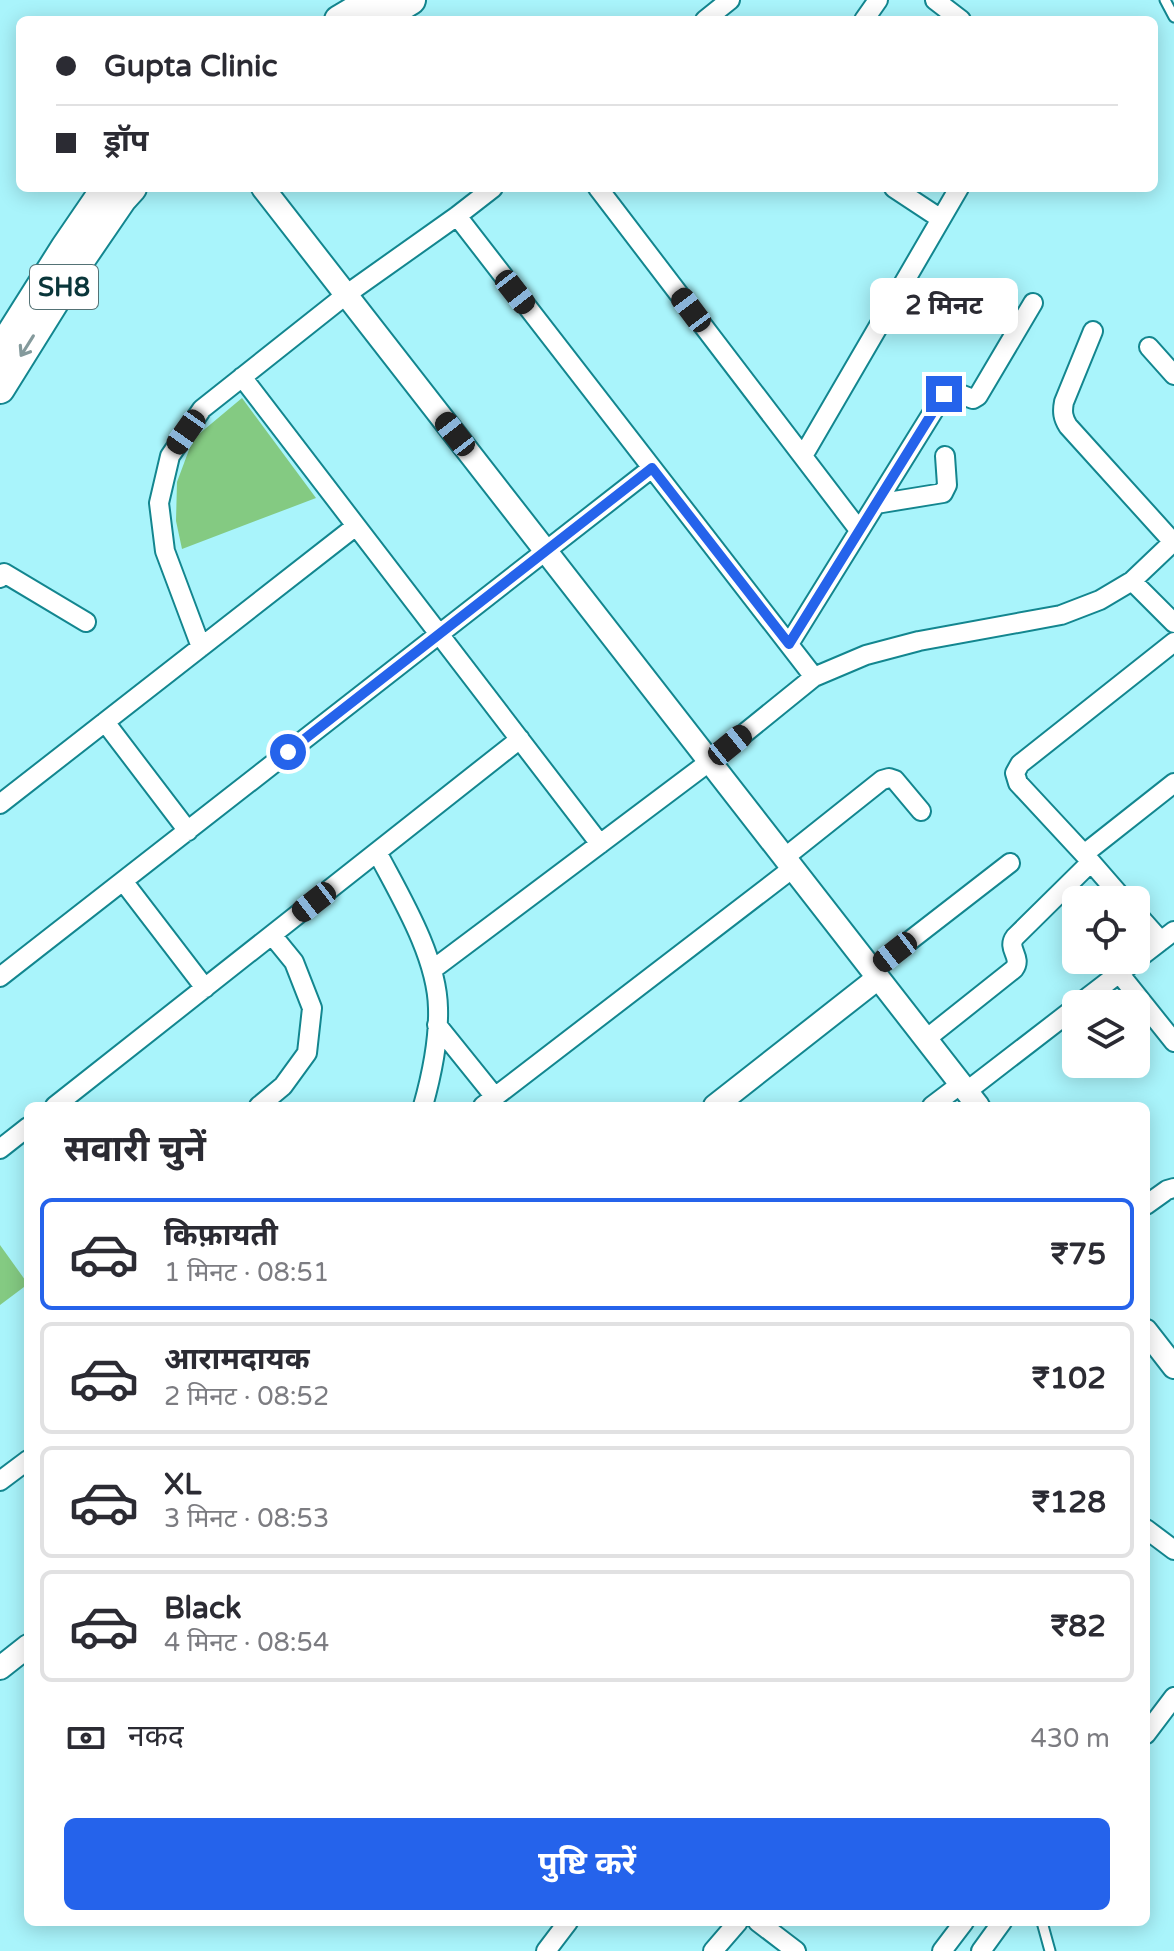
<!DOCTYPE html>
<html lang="hi">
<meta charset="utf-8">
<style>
body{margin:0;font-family:"Varela Round","Noto Sans Devanagari",sans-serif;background:#f2f2f3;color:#2b2b33;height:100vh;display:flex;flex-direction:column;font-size:30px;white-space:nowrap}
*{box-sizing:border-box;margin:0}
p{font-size:26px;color:#7c7c81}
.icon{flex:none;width:44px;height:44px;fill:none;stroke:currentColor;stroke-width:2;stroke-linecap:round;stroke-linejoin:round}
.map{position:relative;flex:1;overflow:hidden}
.details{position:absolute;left:24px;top:1102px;width:1126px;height:824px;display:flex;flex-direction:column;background:#fff;border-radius:12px;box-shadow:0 4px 20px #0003}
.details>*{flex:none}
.top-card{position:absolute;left:16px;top:16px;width:1142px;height:176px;border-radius:12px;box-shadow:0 4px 20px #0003;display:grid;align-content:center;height:176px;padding:0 40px;background:#fff}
.controls{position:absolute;left:1062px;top:886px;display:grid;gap:16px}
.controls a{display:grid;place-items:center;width:88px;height:88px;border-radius:12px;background:#fff;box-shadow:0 4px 20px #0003;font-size:40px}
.end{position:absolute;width:36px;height:36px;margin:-18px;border:10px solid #2563eb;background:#fff;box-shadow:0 0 0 4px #fff}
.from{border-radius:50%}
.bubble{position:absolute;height:56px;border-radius:12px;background:#fff;box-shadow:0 4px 20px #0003;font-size:26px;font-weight:700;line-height:56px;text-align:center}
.car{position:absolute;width:24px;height:48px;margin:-24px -12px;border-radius:10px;box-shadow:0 0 6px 2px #0007;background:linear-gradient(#222 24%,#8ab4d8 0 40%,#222 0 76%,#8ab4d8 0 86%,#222 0)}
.top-card b{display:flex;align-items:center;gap:28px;height:76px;font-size:30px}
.top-card b+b{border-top:2px solid #e1e1e2}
.top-card i{width:20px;height:20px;background:#2b2b33}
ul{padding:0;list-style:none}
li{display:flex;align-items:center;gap:24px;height:112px;margin:0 16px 12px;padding:0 24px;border:4px solid #e1e1e2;border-radius:12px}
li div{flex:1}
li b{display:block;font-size:30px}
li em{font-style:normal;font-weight:700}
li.active{border-color:#2563eb}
li>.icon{width:72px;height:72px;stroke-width:1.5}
h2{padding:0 40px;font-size:36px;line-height:96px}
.pay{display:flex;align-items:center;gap:20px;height:88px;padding:0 40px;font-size:30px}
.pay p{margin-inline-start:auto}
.action{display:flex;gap:16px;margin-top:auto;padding:16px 40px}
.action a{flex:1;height:92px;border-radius:12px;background:#2563eb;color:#fff;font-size:32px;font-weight:700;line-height:92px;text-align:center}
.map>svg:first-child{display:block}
.green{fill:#84ca82}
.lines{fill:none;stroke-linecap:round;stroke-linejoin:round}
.service-casing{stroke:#13868f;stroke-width:13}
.minor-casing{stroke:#13868f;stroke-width:22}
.tertiary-casing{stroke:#13868f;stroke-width:26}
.primary-casing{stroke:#13868f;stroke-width:32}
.service{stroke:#fff;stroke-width:9}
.minor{stroke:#fff;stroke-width:18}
.tertiary{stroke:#fff;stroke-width:22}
.primary{stroke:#fff;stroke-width:28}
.oneway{stroke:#849a9c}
.route{stroke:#2563eb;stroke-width:10}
.labels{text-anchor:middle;stroke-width:7;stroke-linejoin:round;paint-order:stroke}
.shield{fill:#fff;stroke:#547275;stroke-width:2}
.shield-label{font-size:26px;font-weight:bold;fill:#0a363a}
</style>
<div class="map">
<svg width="1174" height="1951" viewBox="0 0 1174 1951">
<rect width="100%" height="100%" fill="#a9f4fb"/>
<path class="green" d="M242,398L316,498L182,549L176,521L177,482L193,439Z
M0,1245L28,1284L0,1305Z"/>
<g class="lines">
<g class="service-casing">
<path id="service" d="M1165,0L1174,17
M1042,1922L1050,1951"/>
</g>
<g class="minor-casing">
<path id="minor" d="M935,0L961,20
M705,20L730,0
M864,20L878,0
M598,188L859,530
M894,188L941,219
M457,216L814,677
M1093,331L1064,402C1062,412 1063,418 1068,426L1173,542
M1149,347L1174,375
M242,377L600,844
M803,456L959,188
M876,504L943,493L947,485L945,456
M0,578L4,573L86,622
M1132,581L1174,623
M789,644L944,394L952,391L973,399L978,396L1033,303
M201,647L165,551L159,503L170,456L202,409L347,294L457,216L493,188
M105,722L188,831
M0,804L356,526
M377,852C400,896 437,956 438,1008C439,1042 432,1074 423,1106
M1084,854L1174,783
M784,858L882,780L889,778L895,780L921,811
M123,881L205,988
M1124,900L1084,854L1018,783L1015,773L1020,764L1174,642
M1136,913L1161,941
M432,970L709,762L814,677L866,655L919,641L1061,615L1100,600L1132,581L1174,541
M872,970L1010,863
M1119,973L1174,1042
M0,977L652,468
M1079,1004L1174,931
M437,1025L495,1097
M926,1039L1014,969C1023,957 1006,949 1015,937L1091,862
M967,1091L1076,1007
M55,1106L520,739
M259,1106L283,1086L307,1053L312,1008L294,962L272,935
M483,1106L793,868
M932,1106L961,1084
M0,1149L28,1127
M1146,1205L1167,1190L1174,1188
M0,1481L28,1460
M1146,1529L1174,1550
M1146,1734L1174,1697
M758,1922L796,1951
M546,1951L568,1922
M713,1951L738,1922
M942,1951L964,1922
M981,1951L1002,1922"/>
</g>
<g class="tertiary-casing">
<path id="tertiary" d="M263,188L978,1106
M715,1106L878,978
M1146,1331L1174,1367
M0,1668L28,1646"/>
</g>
<g class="primary-casing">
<path id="primary" d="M339,20L373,0
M378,20L411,0
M0,351L65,248L106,188
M0,389L81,259L122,199L132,188"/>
</g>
<use href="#service" class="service"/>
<use href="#minor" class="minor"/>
<use href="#tertiary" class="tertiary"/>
<use href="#primary" class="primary"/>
</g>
<defs><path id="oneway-shaft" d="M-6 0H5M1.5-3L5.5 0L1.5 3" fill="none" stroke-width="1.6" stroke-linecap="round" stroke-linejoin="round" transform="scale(2)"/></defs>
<use class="oneway" href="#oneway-shaft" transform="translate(27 346) rotate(122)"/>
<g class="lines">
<path class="route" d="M288,752L652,468L789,644L944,394"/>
</g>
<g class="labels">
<rect class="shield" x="30" y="265" width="68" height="44" rx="6"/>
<g class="shield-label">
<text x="64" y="296">SH8</text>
</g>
</g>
</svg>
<div class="controls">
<a><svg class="icon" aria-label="locate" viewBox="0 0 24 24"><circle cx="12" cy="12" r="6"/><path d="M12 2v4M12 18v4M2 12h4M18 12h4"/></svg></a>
<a><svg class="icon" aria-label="layers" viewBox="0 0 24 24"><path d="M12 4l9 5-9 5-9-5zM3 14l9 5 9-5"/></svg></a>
</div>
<i class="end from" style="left:288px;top:752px"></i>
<i class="end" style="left:944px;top:394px"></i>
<div class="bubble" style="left:870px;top:278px;width:148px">2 मिनट</div>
<i class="car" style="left:515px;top:292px;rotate:142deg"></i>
<i class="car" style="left:691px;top:310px;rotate:323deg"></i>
<i class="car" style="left:186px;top:432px;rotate:215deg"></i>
<i class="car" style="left:455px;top:434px;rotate:322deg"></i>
<i class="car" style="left:730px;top:745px;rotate:51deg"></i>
<i class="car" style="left:314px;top:902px;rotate:232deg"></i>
<i class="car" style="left:895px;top:952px;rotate:232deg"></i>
<div class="top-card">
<b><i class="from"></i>Gupta Clinic</b>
<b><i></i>ड्रॉप</b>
</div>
<section class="details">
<h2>सवारी चुनें</h2>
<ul>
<li class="active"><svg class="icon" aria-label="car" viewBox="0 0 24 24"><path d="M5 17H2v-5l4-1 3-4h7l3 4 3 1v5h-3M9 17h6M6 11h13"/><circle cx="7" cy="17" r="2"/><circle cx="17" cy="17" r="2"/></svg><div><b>किफ़ायती</b><p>1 मिनट · 08:51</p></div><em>₹75</em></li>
<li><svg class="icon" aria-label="car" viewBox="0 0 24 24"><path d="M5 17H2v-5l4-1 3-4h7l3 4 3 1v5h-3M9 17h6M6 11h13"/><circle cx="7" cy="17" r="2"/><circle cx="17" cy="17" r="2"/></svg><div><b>आरामदायक</b><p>2 मिनट · 08:52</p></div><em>₹102</em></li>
<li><svg class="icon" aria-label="car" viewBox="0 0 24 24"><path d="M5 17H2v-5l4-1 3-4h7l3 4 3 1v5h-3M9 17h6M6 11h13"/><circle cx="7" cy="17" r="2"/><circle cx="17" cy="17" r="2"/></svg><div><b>XL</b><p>3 मिनट · 08:53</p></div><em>₹128</em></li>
<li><svg class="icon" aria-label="car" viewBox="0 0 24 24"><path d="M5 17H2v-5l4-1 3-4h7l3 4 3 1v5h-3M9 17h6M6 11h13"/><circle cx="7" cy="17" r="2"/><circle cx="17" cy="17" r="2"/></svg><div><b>Black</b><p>4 मिनट · 08:54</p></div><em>₹82</em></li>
</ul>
<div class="pay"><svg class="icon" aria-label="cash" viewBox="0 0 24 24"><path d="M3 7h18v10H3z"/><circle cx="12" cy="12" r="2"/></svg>नकद<p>430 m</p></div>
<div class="action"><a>पुष्टि करें</a></div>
</section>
</div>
